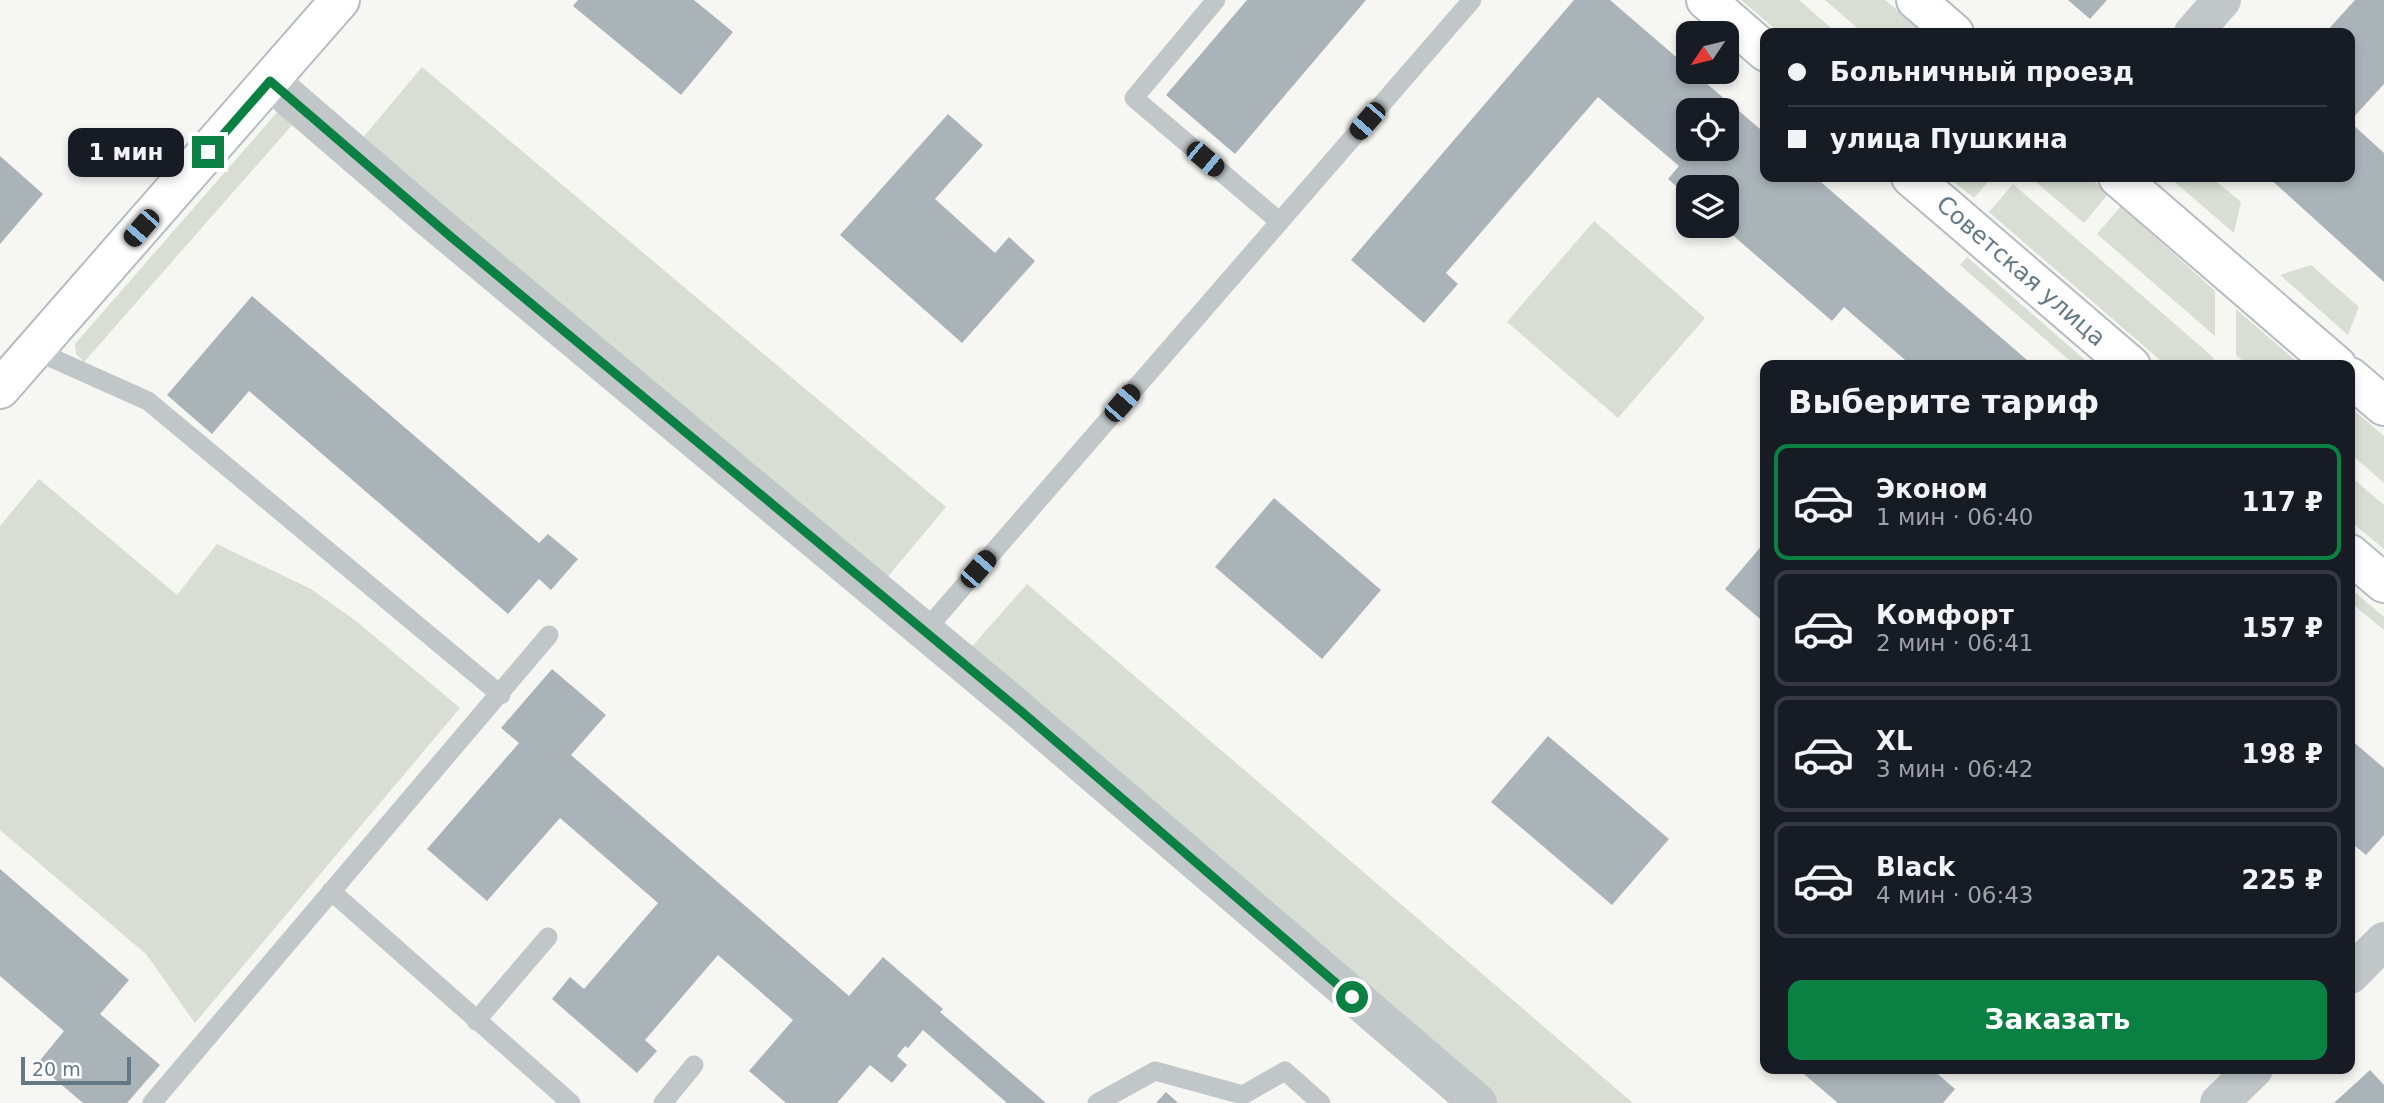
<!DOCTYPE html>
<html lang="ru">
<meta charset="utf-8">
<style>
body{margin:0;font-family:"DejaVu Sans",sans-serif;background:#20242c;color:#f1f3f6;height:100vh;display:flex;flex-direction:column;font-size:26px;white-space:nowrap}
*{box-sizing:border-box;margin:0}
p{font-size:23px;color:#9ea1a6}
.icon{flex:none;width:38px;height:38px;fill:none;stroke:currentColor;stroke-width:2;stroke-linecap:round;stroke-linejoin:round}
.map{position:relative;flex:1;overflow:hidden}
.panel{position:absolute;left:1760px;top:360px;width:595px;height:714px;display:flex;flex-direction:column;background:#171b24;border-radius:14px;box-shadow:0 4px 10px #0003}
.panel>*{flex:none}
.top-card{position:absolute;left:1760px;top:28px;width:595px;height:154px;border-radius:14px;box-shadow:0 4px 10px #0003;display:grid;align-content:center;height:154px;padding:0 28px;background:#171b24}
.needle{width:46px;rotate:235deg}
.controls{position:absolute;left:1676px;top:21px;display:grid;gap:14px}
.controls a{display:grid;place-items:center;width:63px;height:63px;border-radius:14px;background:#171b24;box-shadow:0 4px 10px #0003;font-size:35px}
.scale{position:absolute;left:21px;bottom:18px;width:110px;box-sizing:border-box;padding-left:7px;border:4px solid #647985;border-top:0;font-size:19px;line-height:24px;white-space:nowrap;color:#647985;-webkit-text-stroke:5px #fff;paint-order:stroke}
.end{position:absolute;width:32px;height:32px;margin:-16px;border:9px solid #0b8043;background:#fff;box-shadow:0 0 0 4px #fff}
.from{border-radius:50%}
.bubble{position:absolute;height:49px;border-radius:14px;background:#171b24;box-shadow:0 4px 10px #0003;font-size:23px;font-weight:700;line-height:49px;text-align:center}
.car{position:absolute;width:21px;height:42px;margin:-21px -10px;border-radius:9px;box-shadow:0 0 5px 2px #0007;background:linear-gradient(#222 24%,#8ab4d8 0 40%,#222 0 76%,#8ab4d8 0 86%,#222 0)}
.top-card b{display:flex;align-items:center;gap:24px;height:66px;font-size:26px}
.top-card b+b{border-top:2px solid #363941}
.top-card i{width:18px;height:18px;background:#f1f3f6}
ul{padding:0;list-style:none}
li{display:flex;align-items:center;gap:21px;height:116px;margin:0 14px 10px;padding:0 14px;border:4px solid #363941;border-radius:14px}
li div{flex:1}
li b{display:block;font-size:26px}
li em{font-style:normal;font-weight:700}
li.active{border-color:#0b8043}
li>.icon{width:63px;height:63px;stroke-width:1.5}
h2{padding:0 28px;font-size:32px;line-height:84px}
.action{display:flex;gap:14px;margin-top:auto;padding:14px 28px}
.action a{flex:1;height:80px;border-radius:14px;background:#0b8043;color:#fff;font-size:28px;font-weight:700;line-height:80px;text-align:center}
.map>svg:first-child{display:block}
.green{fill:#d8ded3}
.building{fill:#aab4b8;fill-rule:evenodd}
.lines{fill:none;stroke-linecap:round;stroke-linejoin:round}
.secondary-casing{stroke:#b6bcc0;stroke-width:42}
.lane{stroke:#c1c7c9;stroke-width:19}
.street{stroke:#c1c7c9;stroke-width:38}
.secondary{stroke:#fff;stroke-width:38}
.route{stroke:#0b8043;stroke-width:9}
.labels{text-anchor:middle;stroke-width:7;stroke-linejoin:round;paint-order:stroke}
.street-label{font-size:24px;fill:#647985;stroke:#fff}
</style>
<div class="map">
<svg width="2384" height="1103" viewBox="0 0 2384 1103">
<rect width="100%" height="100%" fill="#f6f6f3"/>
<path class="green" d="M1741,0H1799L1837,33H1780Z
M1825,0H1885L1924,33H1863Z
M422,67L946,507L885,580L360,141Z
M279,110L300,116L84,362L76,354L75,344Z
M1948,177H1992L1974,198Z
M2030,177H2089L2108,194L2084,223Z
M2211,177L2241,202L2234,233L2170,178Z
M2013,184L2213,357L2214,366H2167L1989,212Z
M2121,206L2215,291V336L2097,234Z
M1594,221L1705,318L1618,418L1507,322Z
M1967,257L2092,366H2076L1960,265Z
M2311,265L2359,307L2348,335L2280,275Z
M2236,309L2302,366H2249L2236,355Z
M2350,407L2384,436V483L2350,453Z
M2350,476L2384,505V549L2350,521Z
M39,479L177,595L217,544L311,589L356,621L460,708L195,1023L146,954L0,830V526Z
M1027,584L1633,1103H1496L968,651Z
M2350,588L2384,617V630L2350,602Z"/>
<path class="building" d="M578,0H694L733,32L681,95L573,6Z
M1247,0H1366L1235,154L1166,95Z
M1574,0H1610L1689,68V72H1693L1766,134V177H1815L2034,366H1912L1844,307L1832,321L1722,226H1727V187H1689V197L1668,179L1679,166L1598,97L1446,273L1458,284L1424,323L1351,260ZM1689,110H1727V149H1689Z
M2068,0H2107L2090,19Z
M2355,0H2384V84L2350,121V33H2325Z
M948,114L983,145L935,199L995,253L1009,237L1035,261L962,343L840,235Z
M2350,122L2384,153V282L2268,177H2350Z
M0,156L43,194L0,244Z
M252,296L539,543L548,534L578,559L551,590L539,579L508,614L249,391L212,434L167,395Z
M1274,498L1381,590L1322,659L1215,567Z
M1764,543L1766,545V624L1725,589Z
M552,669L606,715L571,755L849,996L883,957L943,1009L940,1012L1046,1103H1007L923,1030L908,1048L905,1046L897,1056L907,1065L892,1083L870,1065L837,1103H786L749,1071L793,1020L718,955L645,1040L657,1051L637,1073L552,999L570,977L584,989L658,903L560,818L487,901L427,849L519,743L501,728Z
M1548,736L1669,839L1612,905L1491,802Z
M2350,739L2384,768V835L2366,855L2350,842Z
M0,869L129,980L100,1014L160,1065L127,1103H83L37,1064L64,1031L0,976Z
M1798,1069H1932L1955,1089L1943,1103H1838Z
M2370,1070L2384,1085V1103H2334Z
M1166,1092L1178,1103H1156Z"/>
<g class="lines">
<g class="secondary-casing">
<path id="secondary" d="M1706,0L1766,52
M1916,0L1954,33
M1911,177L2131,366
M2118,177L2337,366
M2350,377L2384,406
M0,389L340,0
M2350,554L2384,583"/>
</g>
<path class="lane" d="M1216,0L1134,98L1280,222
M34,350L148,401L501,695
M924,632L1472,0
M331,891L571,1103
M476,1021L548,937
M152,1103L549,635
M663,1103L694,1065
M1097,1103L1155,1071L1243,1095L1285,1071L1321,1103"/>
<path class="street" d="M2193,33L2222,0
M270,81L429,218L1023,713L1478,1103
M2350,975L2384,941
M2219,1103L2254,1069"/>
<use href="#secondary" class="secondary"/>
</g>
<g class="lines">
<path class="route" d="M208,152L270,81L450,236L1023,713L1352,997"/>
</g>
<g class="labels">
<g class="street-label">
<text transform="translate(2021 271) rotate(41)" y="8">Советская улица</text>
</g>
</g>
</svg>
<div class="controls">
<a><svg class="needle" viewBox="-14 -14 28 28"><path d="M0-13l5 13h-10z" fill="#e53935"/><path d="M0 13l5-13h-10z" fill="#9ea1a6"/></svg></a>
<a><svg class="icon" aria-label="locate" viewBox="0 0 24 24"><circle cx="12" cy="12" r="6"/><path d="M12 2v4M12 18v4M2 12h4M18 12h4"/></svg></a>
<a><svg class="icon" aria-label="layers" viewBox="0 0 24 24"><path d="M12 4l9 5-9 5-9-5zM3 14l9 5 9-5"/></svg></a>
</div>
<div class="scale">20 m</div>
<i class="end from" style="left:1352px;top:997px"></i>
<i class="end" style="left:208px;top:152px"></i>
<div class="bubble" style="left:68px;top:128px;width:116px">1 мин</div>
<i class="car" style="left:1367px;top:121px;rotate:221deg"></i>
<i class="car" style="left:1205px;top:159px;rotate:130deg"></i>
<i class="car" style="left:141px;top:228px;rotate:221deg"></i>
<i class="car" style="left:1122px;top:403px;rotate:41deg"></i>
<i class="car" style="left:978px;top:569px;rotate:41deg"></i>
<div class="top-card">
<b><i class="from"></i>Больничный проезд</b>
<b><i></i>улица Пушкина</b>
</div>
<section class="panel">
<h2>Выберите тариф</h2>
<ul>
<li class="active"><svg class="icon" aria-label="car" viewBox="0 0 24 24"><path d="M5 17H2v-5l4-1 3-4h7l3 4 3 1v5h-3M9 17h6M6 11h13"/><circle cx="7" cy="17" r="2"/><circle cx="17" cy="17" r="2"/></svg><div><b>Эконом</b><p>1 мин · 06:40</p></div><em>117 ₽</em></li>
<li><svg class="icon" aria-label="car" viewBox="0 0 24 24"><path d="M5 17H2v-5l4-1 3-4h7l3 4 3 1v5h-3M9 17h6M6 11h13"/><circle cx="7" cy="17" r="2"/><circle cx="17" cy="17" r="2"/></svg><div><b>Комфорт</b><p>2 мин · 06:41</p></div><em>157 ₽</em></li>
<li><svg class="icon" aria-label="car" viewBox="0 0 24 24"><path d="M5 17H2v-5l4-1 3-4h7l3 4 3 1v5h-3M9 17h6M6 11h13"/><circle cx="7" cy="17" r="2"/><circle cx="17" cy="17" r="2"/></svg><div><b>XL</b><p>3 мин · 06:42</p></div><em>198 ₽</em></li>
<li><svg class="icon" aria-label="car" viewBox="0 0 24 24"><path d="M5 17H2v-5l4-1 3-4h7l3 4 3 1v5h-3M9 17h6M6 11h13"/><circle cx="7" cy="17" r="2"/><circle cx="17" cy="17" r="2"/></svg><div><b>Black</b><p>4 мин · 06:43</p></div><em>225 ₽</em></li>
</ul>
<div class="action"><a>Заказать</a></div>
</section>
</div>
